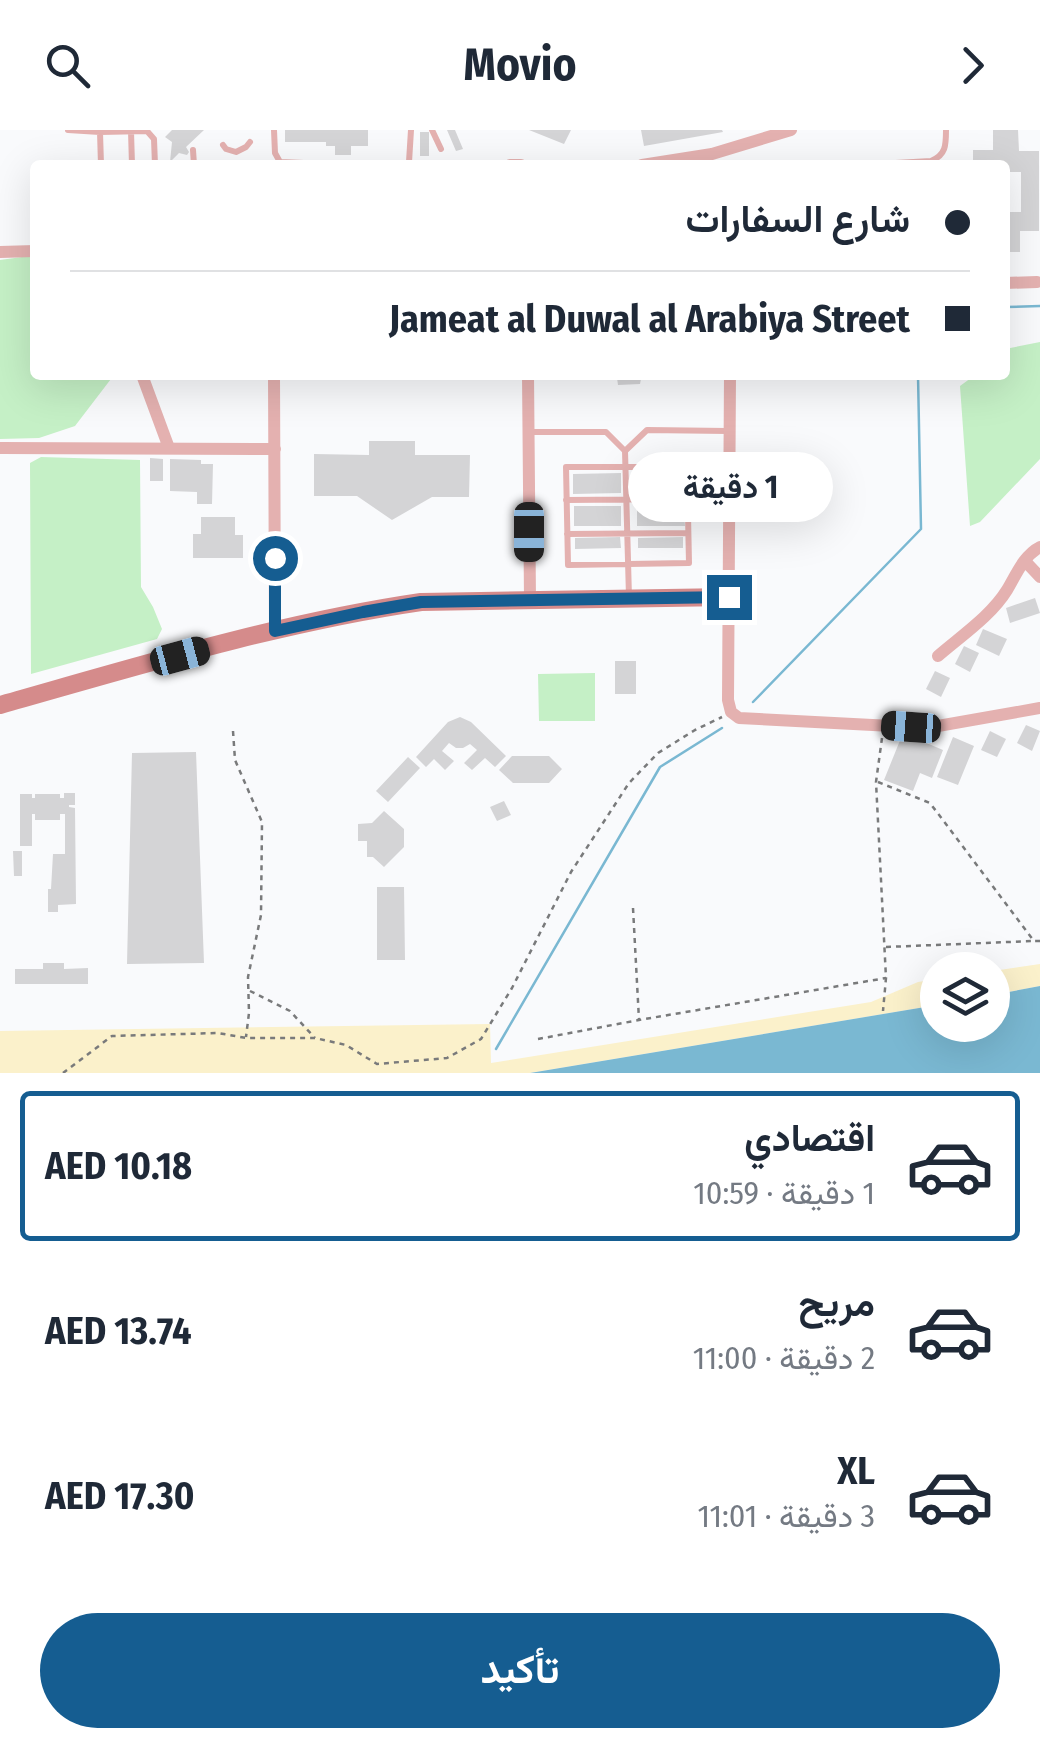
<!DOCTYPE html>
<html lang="ar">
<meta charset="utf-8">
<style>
body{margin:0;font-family:"Fira Sans Condensed",Vazirmatn,sans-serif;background:#f6f6f7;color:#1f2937;direction:rtl;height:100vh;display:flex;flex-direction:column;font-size:38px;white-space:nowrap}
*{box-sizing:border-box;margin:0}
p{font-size:32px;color:#747a83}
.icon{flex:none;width:55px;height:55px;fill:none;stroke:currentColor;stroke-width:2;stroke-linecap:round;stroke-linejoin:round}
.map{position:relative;height:943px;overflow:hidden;direction:ltr}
.drawer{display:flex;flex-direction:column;background:#fff;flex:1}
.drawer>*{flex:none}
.top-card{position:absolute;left:30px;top:30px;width:980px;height:220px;border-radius:10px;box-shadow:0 10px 40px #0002;direction:rtl;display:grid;align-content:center;height:220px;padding:0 40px;background:#fff}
.controls{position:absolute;left:920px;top:822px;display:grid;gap:20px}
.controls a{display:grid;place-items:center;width:90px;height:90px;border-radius:50%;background:#fff;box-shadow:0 10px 40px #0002;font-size:50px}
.end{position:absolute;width:45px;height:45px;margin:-22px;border:12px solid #155d91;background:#fff;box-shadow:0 0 0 5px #fff}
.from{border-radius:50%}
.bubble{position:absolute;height:70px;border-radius:35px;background:#fff;box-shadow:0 10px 40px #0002;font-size:32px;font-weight:700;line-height:70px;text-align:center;direction:rtl}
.car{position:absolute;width:30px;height:60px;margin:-30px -15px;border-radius:12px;box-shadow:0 0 8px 2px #0007;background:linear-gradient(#222 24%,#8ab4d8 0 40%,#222 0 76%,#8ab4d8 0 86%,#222 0)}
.top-card b{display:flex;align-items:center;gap:35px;height:95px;font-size:38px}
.top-card b+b{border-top:2px solid #e0e1e3}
.top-card i{width:25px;height:25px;background:#1f2937}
ul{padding:18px 0 0;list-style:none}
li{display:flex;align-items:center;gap:30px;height:150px;margin:0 20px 15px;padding:0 20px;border:5px solid transparent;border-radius:10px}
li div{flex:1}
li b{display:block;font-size:38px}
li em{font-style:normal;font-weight:700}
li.selected{border-color:#155d91}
li>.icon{width:90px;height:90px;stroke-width:1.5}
.cta{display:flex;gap:20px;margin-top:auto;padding:20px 40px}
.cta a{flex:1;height:115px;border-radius:60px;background:#155d91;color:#fff;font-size:40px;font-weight:700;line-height:115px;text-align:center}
header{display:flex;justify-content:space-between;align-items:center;height:130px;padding:0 40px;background:#fff;font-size:45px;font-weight:700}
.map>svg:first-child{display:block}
.green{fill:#c5f0c6}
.sand{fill:#fbf1cb}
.water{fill:#7ab8d2}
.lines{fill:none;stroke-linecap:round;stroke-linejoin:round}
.stream{stroke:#7ab8d2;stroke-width:2.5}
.building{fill:#d4d4d6}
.path{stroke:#797a7b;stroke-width:2.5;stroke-dasharray:5 5;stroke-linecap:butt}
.lane{stroke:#e4b1b0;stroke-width:6}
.street{stroke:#e4b1b0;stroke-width:12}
.secondary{stroke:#d58b8b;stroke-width:18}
.route{stroke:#155d91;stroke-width:12}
</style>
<header><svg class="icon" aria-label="forward" viewBox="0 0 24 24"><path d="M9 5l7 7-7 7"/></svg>Movio<svg class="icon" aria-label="search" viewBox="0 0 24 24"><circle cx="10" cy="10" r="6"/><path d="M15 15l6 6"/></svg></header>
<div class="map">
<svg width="1040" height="943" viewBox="0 0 1040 943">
<rect width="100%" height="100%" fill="#f9fafc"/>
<path class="green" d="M29,126L35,127V245H114L75,296L39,308L0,309V130Z
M1040,212V329L980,392L970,396L960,256L975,245H1005V219Z
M41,327L140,330L141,457L153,477L162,499L157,509L31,544L30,333Z
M595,543V591H539L538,544Z"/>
<path class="sand" d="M1040,834V856L993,865V841Z
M937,849V875L530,943H0V901L490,894L491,933L871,872L918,852Z"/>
<path class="water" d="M1040,856V943H530L937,875L938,895H992L993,865Z"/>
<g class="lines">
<path class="stream" d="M1005,177L1040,176
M753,572L921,399L918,245
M496,919L660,637L722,598"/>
</g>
<path class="building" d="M172,0H204L186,17L189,22L187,25L179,23L170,32L172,12L165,7Z
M285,0H368V16H351V25H335V16H326V12H285Z
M447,0H455L463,19L456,21Z
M529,0H571L564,14Z
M641,0H722L723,2L644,16Z
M993,0H1018L1019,21H1039V101H1020V122H1005V82H1021V42H1005V35H973V20H993Z
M420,2H429V26H420Z
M560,245H698V250L641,249L640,254L618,255L617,248L560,249Z
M369,311H415V325H470L469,367H432L392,390L357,366H314V324L369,325Z
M150,328L163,329V351H150Z
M170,329L201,330V334H213L212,374H197V362L170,361Z
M621,343V363L573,364V344Z
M635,343H683V363H636Z
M574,376H621V396H574Z
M637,376H684L685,396H637Z
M201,387H235V405H243V428H193V404H201Z
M620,407L621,418L575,419V408Z
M683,407V418H638V408Z
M1035,468L1040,483L1010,493L1006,478Z
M983,499L1007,509L999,526L976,515Z
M964,516L979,523L970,542L955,534Z
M615,531H636V564H615Z
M935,541L950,548L941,567L926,559Z
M460,587L471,592L506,626L495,637L485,628L472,640L464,633L477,620L470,614L463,618H456L449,613L442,621L454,631L445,640L434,629L426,637L416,627L448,592Z
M1026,595L1040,601L1032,621L1017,613Z
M990,601L1006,609L997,627L981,620Z
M903,603L943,620L932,648L920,643L913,661L884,650Z
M953,607L974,616L958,655L937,647Z
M196,622L204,833L127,834L132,623Z
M512,626H549L562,639L549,653H513L499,640Z
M408,627L420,638L388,672L376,661Z
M64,663H75V675H69V677L75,678L76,774L58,775V782H48V759H51L53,724H65V684H60V690H35V684H32V716H20V664H32V668H35V664H60V668H64Z
M504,671L511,685L497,691L490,677Z
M384,681L404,699V717L384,737L373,727H367V711H358V694L372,693Z
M13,721H22V746H14Z
M377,757H404L405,830H377Z
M43,833H64V839L88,838V854H15V839H43Z"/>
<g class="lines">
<path class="path" d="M233,601L235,630L262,692L261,785L248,847L249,883L246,907
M882,608L876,652L886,848L883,881
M878,652L930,673L1034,811H1040
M633,778L639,890
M886,817L1033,811
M250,861L290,881L315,908
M538,909L639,890L886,848
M63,943L112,906L218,903L246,908H315L346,915L377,934L447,928L481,909L512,858L571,742L629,653L658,623L695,600L722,587"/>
<path class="lane" d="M68,0L100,2L147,1L154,9L155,35
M274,0L275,23L280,32L352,35
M432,0L441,19
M131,1L132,35
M100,2L101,35
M223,15L226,19L236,22L246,17L250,12
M193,20L194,35
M402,35L409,32L411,0
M860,35L931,31C946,25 946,15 946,0
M528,302H606L625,321L629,467
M625,321L647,300L728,301
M566,337H687L689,433L568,435Z
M566,370L688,369
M567,404L688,403"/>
<path class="street" d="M510,35H521
M642,35L712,24L791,0
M0,122L35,121
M1005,153L1037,152
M142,245L169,318
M274,245L275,501
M528,245L530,469
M730,245L728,570L731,582L739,588L911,597L938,596L1040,578
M0,318L275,319
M1025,431L1040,447
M938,526C961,506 991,486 1007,460C1016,445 1024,425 1040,417"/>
<path class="secondary" d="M0,575C138,536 278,493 421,472L729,467"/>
</g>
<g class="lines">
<path class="route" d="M275,428V501L363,482L421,472L729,467"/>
</g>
</svg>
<div class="controls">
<a><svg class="icon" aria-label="layers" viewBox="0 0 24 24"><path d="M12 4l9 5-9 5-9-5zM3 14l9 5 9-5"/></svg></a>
</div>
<i class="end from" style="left:275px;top:428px"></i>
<i class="end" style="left:729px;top:467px"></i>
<div class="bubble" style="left:628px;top:322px;width:205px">1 دقيقة</div>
<i class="car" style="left:529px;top:402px;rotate:180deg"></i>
<i class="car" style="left:180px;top:526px;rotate:75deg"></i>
<i class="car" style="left:911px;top:597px;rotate:274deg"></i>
<div class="top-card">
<b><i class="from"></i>شارع السفارات</b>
<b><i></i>Jameat al Duwal al Arabiya Street</b>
</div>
</div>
<section class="drawer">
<ul>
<li class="selected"><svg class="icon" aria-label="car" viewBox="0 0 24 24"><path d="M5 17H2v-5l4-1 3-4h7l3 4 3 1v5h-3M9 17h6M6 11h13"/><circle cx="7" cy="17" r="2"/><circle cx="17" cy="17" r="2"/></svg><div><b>اقتصادي</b><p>1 دقيقة · 10:59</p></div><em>AED 10.18</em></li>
<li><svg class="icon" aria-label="car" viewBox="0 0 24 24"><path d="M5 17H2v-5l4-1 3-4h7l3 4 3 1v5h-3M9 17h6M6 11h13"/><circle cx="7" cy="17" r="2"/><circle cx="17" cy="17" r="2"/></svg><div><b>مريح</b><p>2 دقيقة · 11:00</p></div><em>AED 13.74</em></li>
<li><svg class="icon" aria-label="car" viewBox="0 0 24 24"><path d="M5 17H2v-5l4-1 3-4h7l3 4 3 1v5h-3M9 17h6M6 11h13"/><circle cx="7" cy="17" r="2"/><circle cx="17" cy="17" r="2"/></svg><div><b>XL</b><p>3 دقيقة · 11:01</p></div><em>AED 17.30</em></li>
</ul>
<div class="cta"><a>تأكيد</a></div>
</section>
